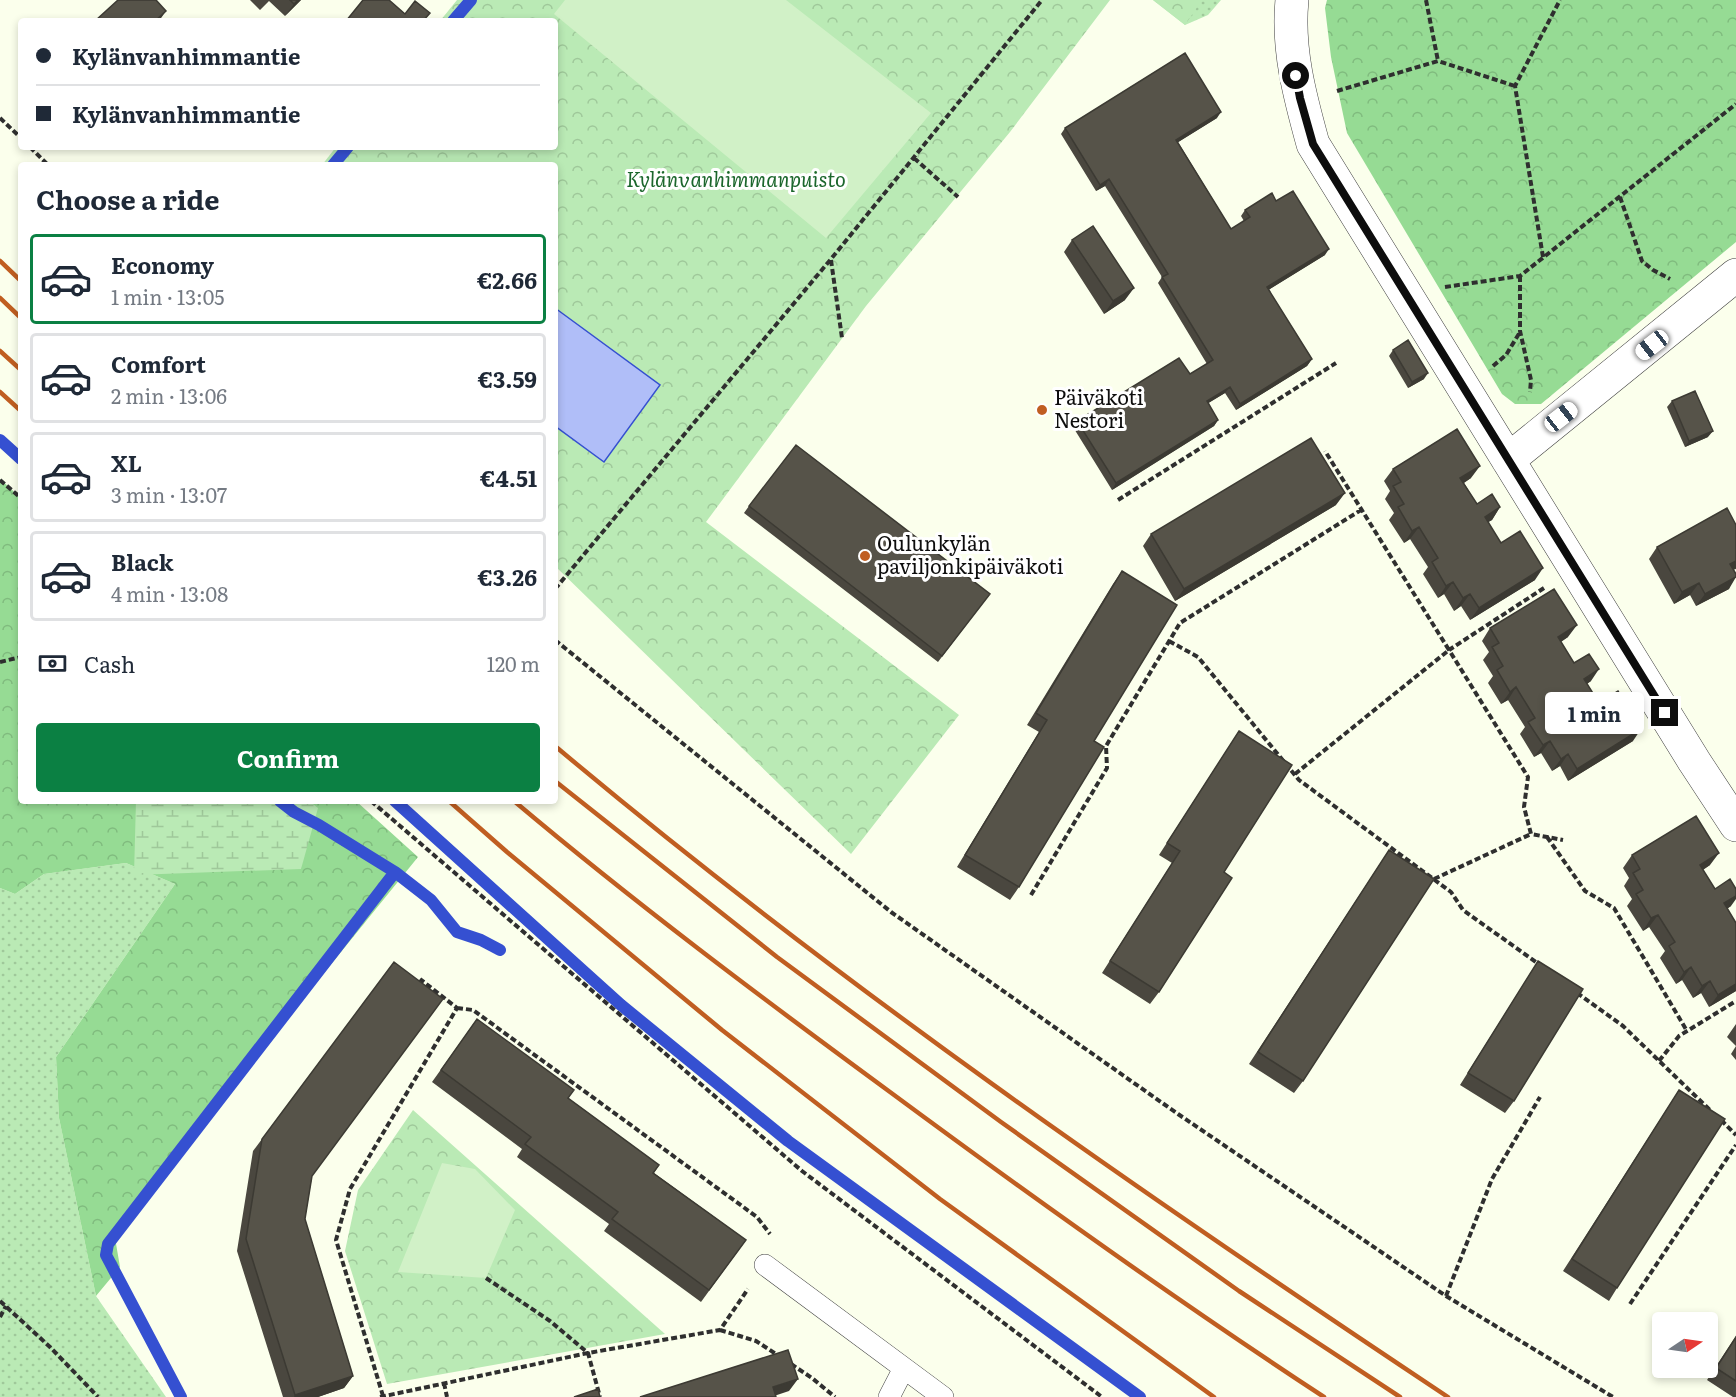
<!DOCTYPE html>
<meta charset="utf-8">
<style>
body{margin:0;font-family:Literata,serif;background:#f2f2f3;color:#1f2937;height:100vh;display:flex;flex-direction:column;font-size:22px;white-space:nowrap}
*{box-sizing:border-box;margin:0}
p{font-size:20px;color:#747a83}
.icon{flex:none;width:33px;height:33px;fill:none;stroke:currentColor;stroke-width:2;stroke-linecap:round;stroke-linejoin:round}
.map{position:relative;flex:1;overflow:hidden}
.details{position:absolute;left:18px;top:162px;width:540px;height:642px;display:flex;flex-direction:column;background:#fff;border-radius:6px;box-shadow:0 3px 9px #0003}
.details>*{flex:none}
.top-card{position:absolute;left:18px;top:18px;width:540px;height:132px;border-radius:6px;box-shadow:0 3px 9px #0003;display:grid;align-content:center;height:132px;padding:0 18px;background:#fff}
.needle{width:39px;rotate:77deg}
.controls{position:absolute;left:1652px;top:1312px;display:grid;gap:12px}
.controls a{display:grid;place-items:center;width:66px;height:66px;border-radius:6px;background:#fff;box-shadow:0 3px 9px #0003;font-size:30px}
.end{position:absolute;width:27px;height:27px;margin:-14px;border:8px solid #0d0d0d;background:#fff;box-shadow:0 0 0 3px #fff}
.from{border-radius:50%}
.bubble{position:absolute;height:42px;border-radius:6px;background:#fff;box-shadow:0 3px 9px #0003;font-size:20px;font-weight:700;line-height:42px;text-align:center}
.car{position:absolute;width:18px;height:36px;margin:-18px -9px;border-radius:8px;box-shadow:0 0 4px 2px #0007;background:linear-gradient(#fff 24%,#345 0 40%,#fff 0 76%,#345 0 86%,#fff 0)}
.top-card b{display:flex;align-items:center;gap:21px;height:57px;font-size:22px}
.top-card b+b{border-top:2px solid #e0e1e3}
.top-card i{width:15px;height:15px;background:#1f2937}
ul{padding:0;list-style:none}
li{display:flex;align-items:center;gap:18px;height:90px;margin:0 12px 9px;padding:0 6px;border:3px solid #e0e1e3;border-radius:6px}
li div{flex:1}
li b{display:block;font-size:22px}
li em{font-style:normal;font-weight:700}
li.selected{border-color:#0b8043}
li>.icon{width:54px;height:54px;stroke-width:1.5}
h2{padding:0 18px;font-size:27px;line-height:72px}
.pay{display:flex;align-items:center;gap:15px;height:66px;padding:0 18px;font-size:22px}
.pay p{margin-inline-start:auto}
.button{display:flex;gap:12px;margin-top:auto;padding:12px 18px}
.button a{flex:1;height:69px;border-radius:6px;background:#0b8043;color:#fff;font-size:24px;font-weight:700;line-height:69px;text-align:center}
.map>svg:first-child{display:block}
.grass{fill:url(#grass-dots)}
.forest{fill:url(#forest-crowns)}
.wetland{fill:url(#wetland-marsh)}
.park{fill:url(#park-crowns)}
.pitch{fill:#d1f1c7}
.water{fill:#b0bef8;stroke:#3550d1;stroke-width:1.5}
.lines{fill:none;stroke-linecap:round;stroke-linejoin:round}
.stream{stroke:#3550d1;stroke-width:12}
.service-casing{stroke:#404040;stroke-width:22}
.minor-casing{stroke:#404040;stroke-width:34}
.path{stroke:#2f2f2f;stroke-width:4;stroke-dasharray:6 3;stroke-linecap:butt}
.service{stroke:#fff;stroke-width:21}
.minor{stroke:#fff;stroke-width:33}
.rail{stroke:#c05e21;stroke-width:4.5}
.wall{fill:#4a473f}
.shaded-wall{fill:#3c3a33}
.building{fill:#565349;stroke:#3c3a33;stroke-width:1.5}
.route{stroke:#0d0d0d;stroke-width:8}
.poi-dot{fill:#c05e21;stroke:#fff;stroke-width:2}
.labels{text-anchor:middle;stroke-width:6;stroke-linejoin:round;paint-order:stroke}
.park-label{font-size:20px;font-style:italic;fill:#1b662c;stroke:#fff}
.poi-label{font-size:20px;fill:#0d0d0d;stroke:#fff;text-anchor:start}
</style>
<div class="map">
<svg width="1736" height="1397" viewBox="0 0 1736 1397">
<defs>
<pattern id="grass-dots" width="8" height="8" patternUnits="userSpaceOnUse" patternTransform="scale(1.5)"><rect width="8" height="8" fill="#baeab5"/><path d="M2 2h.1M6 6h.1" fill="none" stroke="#9fc89a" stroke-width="1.8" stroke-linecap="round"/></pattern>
<pattern id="forest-crowns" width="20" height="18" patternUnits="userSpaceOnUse" patternTransform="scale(1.5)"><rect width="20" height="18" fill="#96db94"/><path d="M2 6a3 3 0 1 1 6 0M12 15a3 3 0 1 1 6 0" fill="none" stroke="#80bb7e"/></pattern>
<pattern id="wetland-marsh" width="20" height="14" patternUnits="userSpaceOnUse" patternTransform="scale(1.5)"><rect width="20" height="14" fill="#baeab5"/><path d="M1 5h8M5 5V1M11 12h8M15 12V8" fill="none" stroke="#9fc89a"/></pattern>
<pattern id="park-crowns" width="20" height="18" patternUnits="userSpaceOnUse" patternTransform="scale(1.5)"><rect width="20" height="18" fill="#baeab5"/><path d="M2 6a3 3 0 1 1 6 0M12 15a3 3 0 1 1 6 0" fill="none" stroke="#9fc89a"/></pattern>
</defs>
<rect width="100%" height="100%" fill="#fbffec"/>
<path class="grass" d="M1153,0H1221L1208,15L1185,25Z
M126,863L175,884L56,1057L59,1118L96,1296L166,1397H0V888L15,894L44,874Z"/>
<path class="forest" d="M1327,0H1736V242L1541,404H1515L1502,394L1347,133L1331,57L1325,8Z
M0,479L21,498V801H356L418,857L114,1232L120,1267L96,1296L59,1118L56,1057L175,884L126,863L44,874L15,894L0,888Z"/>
<path class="wetland" d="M136,801H309L318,808L301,869L134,875Z"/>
<path class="park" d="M457,0H1110L1010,132L866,306L706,522L959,715L851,854L555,566V165H322L336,147H555V21H440Z
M1153,0H1202L1185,25Z
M413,1110L665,1334L387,1384L345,1251L358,1190Z"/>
<path class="pitch" d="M565,0H786L931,113L826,238L554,14Z
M442,1163L475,1169L515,1210L486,1278L398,1272Z"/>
<path class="water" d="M555,308L660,385L604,462L555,426Z"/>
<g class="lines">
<path class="stream" d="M453,21L471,0
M333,165L348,147
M0,440L21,459
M395,801L621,1005L788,1141L1140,1397
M395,872L431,900L457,932L481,940L500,950
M181,1397L106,1255L108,1244L395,872L319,825L294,812L280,801"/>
<g class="service-casing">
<path id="service" d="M765,1265L943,1397
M889,1397L904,1368"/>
</g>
<g class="minor-casing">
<path id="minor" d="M1292,0C1287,49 1300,97 1313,144L1694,761L1736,825
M1508,460L1736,275"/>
</g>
<path class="path" d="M1426,0L1438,61
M1337,91L1438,61L1515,86
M0,118L21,138
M30,147L48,165
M914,158L958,197
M1620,197L1642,261L1653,270L1670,279
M1543,257L1515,86L1560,0
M831,260L842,338
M1520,276V331L1531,380L1530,392
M1445,287L1520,276L1736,104
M1493,366L1506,355L1520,332
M0,480L21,498
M1118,500L1336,363
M1544,588L1449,650L1528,777L1524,807L1531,834L1563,840
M555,589L831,259L1042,0
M555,640L891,912L1178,1114L1446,1296L1613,1397
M1169,641L1198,657L1299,780L1451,892L1463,910L1540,965
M0,662L21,657
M1295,774L1449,650L1325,451
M371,801L802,1171L1102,1397
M1547,837L1585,891L1614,908L1687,1031
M1434,879L1531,834
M1031,895L1107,768L1106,746L1180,623L1361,510
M1577,993L1623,1026L1711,1111
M457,1008L473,1010L757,1217L770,1234
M1659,1061L1679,1036L1736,1001
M1721,1120L1736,1135
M486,1278L550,1321L588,1353L600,1397
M1446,1296L1492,1179L1540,1097
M0,1301L50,1347L98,1397
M1630,1304L1736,1145
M0,1317L6,1306
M720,1330L756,1341L779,1356
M791,1364L812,1378L835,1397
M444,1383L447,1397
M383,1396L336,1240L350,1189L457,1008L420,979
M380,1397L588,1353L720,1330L748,1289"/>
<use href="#service" class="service"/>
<use href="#minor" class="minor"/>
<path class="rail" d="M0,261L21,281
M0,298L21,318
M0,351L21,370
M0,392L21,411
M555,746C837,983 1141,1193 1448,1397
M555,781L777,957L1001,1122L1239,1291L1400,1397
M449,801L507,852L722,1030L940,1199L1214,1397
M514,801C635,903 762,998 890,1092C1032,1197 1176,1300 1324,1397"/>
</g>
<path class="wall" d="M250,0H301L285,16L269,1L260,10Z
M1217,118L1178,142L1231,229L1244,221L1241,216L1245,210L1276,201L1325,255L1268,290L1312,359L1307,366L1236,410L1225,393L1208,403L1218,420L1214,426L1112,490L1073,427L1077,421L1190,374L1207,364L1158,283L1162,277L1105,186L1096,191L1061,134L1065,128Z
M1072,240L1125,300L1104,314L1064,252Z
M1393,350L1424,379L1408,388L1389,356Z
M1672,401L1708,437L1685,447L1667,407Z
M1393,469L1471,478L1464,483L1477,504L1500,507L1492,520L1488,522L1501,543L1535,580L1470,620L1461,606L1454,611L1444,594L1438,598L1423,574L1428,567L1410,539L1404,543L1389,520L1394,513L1385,499L1390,491L1384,481Z
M1336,505L1175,601L1143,546L1151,534Z
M749,506L985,600L938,662L744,513Z
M1736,525V569L1733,570L1729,589L1696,606L1690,595L1674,604L1649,559L1657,547Z
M1122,571L1094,741L1019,887L1010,900L957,867L1039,732L1027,725L1113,584Z
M1490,628L1568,637L1561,642L1574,663L1591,681L1587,684L1599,703L1633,741L1568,781L1560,766L1552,771L1541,753L1534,757L1520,734L1525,727L1508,700L1501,704L1488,683L1493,676L1483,660L1489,652L1482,641Z
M1239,731L1224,872L1159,992L1150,1004L1102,973L1172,863L1159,855Z
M1389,850L1303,1081L1294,1093L1249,1064Z
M1632,855L1710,865L1703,870L1715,889L1731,906L1727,909L1736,991L1709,1007L1701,993L1693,998L1682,980L1676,984L1660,958L1665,951L1649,927L1643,931L1627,906L1632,899L1624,886L1629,878L1623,868Z
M1538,961L1514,1101L1505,1113L1460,1085Z
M477,1019L568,1098L659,1165L654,1173L746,1240L701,1302L604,1231L609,1224L517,1157L522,1149L432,1082Z
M1736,1024V1046L1727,1037Z
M1736,1046V1060L1731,1054Z
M1679,1090L1617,1288L1609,1301L1563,1271Z
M262,1139L312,1177L305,1219L353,1376L344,1388L318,1397H283L237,1251L253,1151Z
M1736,1336V1397H1733L1707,1380Z"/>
<path class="shaded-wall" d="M298,0H301L285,16L294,4Z
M166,11L159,21H155Z
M1221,112L1217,118L1172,146L1176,140Z
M1109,179L1105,186L1096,191L1100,185Z
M1329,249L1325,255L1262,294L1267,287Z
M1134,288L1125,300L1104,314L1113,301Z
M1312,359L1307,366L1236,410L1240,404Z
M1428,373L1424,379L1408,388L1412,382Z
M1230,387L1225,393L1202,407L1207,401Z
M1218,420L1214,426L1112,490L1116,483Z
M1713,431L1708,437L1685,447L1689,441Z
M1480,466L1471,478L1452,490L1460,478Z
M1345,493L1336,505L1175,601L1184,589Z
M1500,507L1492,520L1476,529L1485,517Z
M1419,527L1410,539L1404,543L1412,531Z
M1736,561V568L1722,576L1730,564Z
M1543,568L1535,580L1470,620L1479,608Z
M1736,577L1729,589L1696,606L1705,594Z
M1453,582L1444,594L1438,598L1446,586Z
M1699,583L1690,595L1674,604L1682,592Z
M1470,594L1461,606L1454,611L1463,598Z
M1577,625L1568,637L1549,649L1558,637Z
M1599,669L1591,681L1575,691L1584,679Z
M1516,687L1508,700L1501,704L1510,692Z
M1641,729L1633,741L1568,781L1577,769Z
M1550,741L1541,753L1534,757L1543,745Z
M1568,754L1560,766L1552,771L1561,759Z
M1719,853L1710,865L1691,877L1700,865Z
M1736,896V899L1731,906L1715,916L1724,903Z
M1658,915L1649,927L1643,931L1651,918Z
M1691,967L1682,980L1676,984L1684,972Z
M1710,981L1701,993L1693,998L1702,986Z
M1736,984V991L1709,1007L1718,995Z
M353,1376L344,1388L318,1397H294L295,1395Z
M798,1379L789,1391L771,1397L773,1387Z"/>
<path class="building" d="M118,0H156L166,11L155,21H95Z
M290,0H298L294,4Z
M363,0H389L405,14L415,1L430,13L423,21H346Z
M1185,53L1221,112L1176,140L1231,229L1250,217L1245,210L1272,193L1276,201L1293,191L1329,249L1267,287L1312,359L1240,404L1230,387L1207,401L1218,420L1116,483L1077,421L1179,358L1190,374L1213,360L1162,277L1168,274L1109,179L1100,185L1065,128Z
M1093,226L1134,288L1113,301L1072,240Z
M1408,340L1428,373L1412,382L1393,350Z
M1695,391L1713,431L1689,441L1672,401Z
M1457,429L1480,466L1460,478L1477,504L1492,494L1500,507L1485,517L1501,543L1520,531L1543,568L1479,608L1470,594L1463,598L1453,582L1446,586L1432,562L1438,558L1419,527L1412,531L1398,507L1404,504L1393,486L1401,482L1393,469Z
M1311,438L1345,493L1184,589L1151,534Z
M796,445L990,594L942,656L749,506Z
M1727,508L1736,525V561L1730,564L1736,574V577L1705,594L1699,583L1682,592L1657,547Z
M1122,571L1177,605L1094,741L1104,747L1019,887L965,855L1047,720L1036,713Z
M1554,589L1577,625L1558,637L1574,663L1589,654L1599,669L1584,679L1599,703L1618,691L1641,729L1577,769L1568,754L1561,759L1550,741L1543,745L1528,722L1535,718L1516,687L1510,692L1497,670L1503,666L1492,647L1499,643L1490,628Z
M1239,731L1292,765L1224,872L1232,878L1159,992L1110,961L1180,851L1167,843Z
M1696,816L1719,853L1700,865L1715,889L1730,879L1736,889V896L1724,903L1736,923V984L1718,995L1710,981L1702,986L1691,967L1684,972L1669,946L1675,942L1658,915L1651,918L1636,894L1643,890L1633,873L1640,869L1632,855Z
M1389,850L1434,879L1303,1081L1258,1052Z
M1538,961L1583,989L1514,1101L1468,1073Z
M394,962L443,999L312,1176L305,1219L353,1376L295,1395L246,1239L262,1139Z
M477,1019L574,1090L568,1098L659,1165L653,1173L746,1240L709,1290L612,1219L618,1212L525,1144L531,1137L441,1070Z
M1679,1090L1725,1119L1617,1288L1572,1259Z
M1736,1337V1381L1716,1368Z
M788,1350L798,1379L773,1387L776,1397H640Z
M598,1389L600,1397H574Z"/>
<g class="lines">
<path class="route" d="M1296,76L1300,98L1313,144L1665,713"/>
</g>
<g class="poi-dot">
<circle cx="1042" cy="410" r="6"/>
<circle cx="865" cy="556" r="6"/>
</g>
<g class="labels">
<g class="park-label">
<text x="736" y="187">Kylänvanhimmanpuisto</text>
</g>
<g class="poi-label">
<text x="1054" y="405">Päiväkoti<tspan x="1054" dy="23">Nestori</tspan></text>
<text x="877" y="551">Oulunkylän<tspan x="877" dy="23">paviljonkipäiväkoti</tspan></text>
</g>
</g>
</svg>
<div class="controls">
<a><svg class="needle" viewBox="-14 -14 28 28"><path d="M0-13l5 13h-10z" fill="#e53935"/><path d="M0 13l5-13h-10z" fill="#747a83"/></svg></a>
</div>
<i class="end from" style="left:1296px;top:76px"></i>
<i class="end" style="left:1665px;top:713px"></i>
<div class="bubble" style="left:1545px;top:692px;width:99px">1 min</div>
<i class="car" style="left:1652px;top:345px;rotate:232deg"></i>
<i class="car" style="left:1561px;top:417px;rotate:52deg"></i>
<div class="top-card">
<b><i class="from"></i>Kylänvanhimmantie</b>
<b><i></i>Kylänvanhimmantie</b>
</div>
<section class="details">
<h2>Choose a ride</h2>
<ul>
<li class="selected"><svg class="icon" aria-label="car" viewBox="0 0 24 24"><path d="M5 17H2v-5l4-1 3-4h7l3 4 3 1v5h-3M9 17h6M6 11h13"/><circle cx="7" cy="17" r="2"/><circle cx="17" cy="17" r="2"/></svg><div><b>Economy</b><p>1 min · 13:05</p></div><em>€2.66</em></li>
<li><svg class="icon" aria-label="car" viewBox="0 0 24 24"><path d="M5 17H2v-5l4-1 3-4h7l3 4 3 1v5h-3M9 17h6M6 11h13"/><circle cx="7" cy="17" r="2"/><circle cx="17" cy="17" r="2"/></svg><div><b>Comfort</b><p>2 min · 13:06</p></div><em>€3.59</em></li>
<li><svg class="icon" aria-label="car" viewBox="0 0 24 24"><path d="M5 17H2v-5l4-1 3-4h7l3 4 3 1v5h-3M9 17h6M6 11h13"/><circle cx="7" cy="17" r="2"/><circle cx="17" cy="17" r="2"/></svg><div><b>XL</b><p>3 min · 13:07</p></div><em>€4.51</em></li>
<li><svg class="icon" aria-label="car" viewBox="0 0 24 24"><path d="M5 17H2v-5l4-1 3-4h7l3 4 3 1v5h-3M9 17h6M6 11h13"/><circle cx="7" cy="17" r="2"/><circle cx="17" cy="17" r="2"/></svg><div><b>Black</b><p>4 min · 13:08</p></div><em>€3.26</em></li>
</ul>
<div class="pay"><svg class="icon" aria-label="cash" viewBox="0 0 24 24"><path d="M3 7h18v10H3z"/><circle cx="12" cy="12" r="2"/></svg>Cash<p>120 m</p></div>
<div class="button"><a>Confirm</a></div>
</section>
</div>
